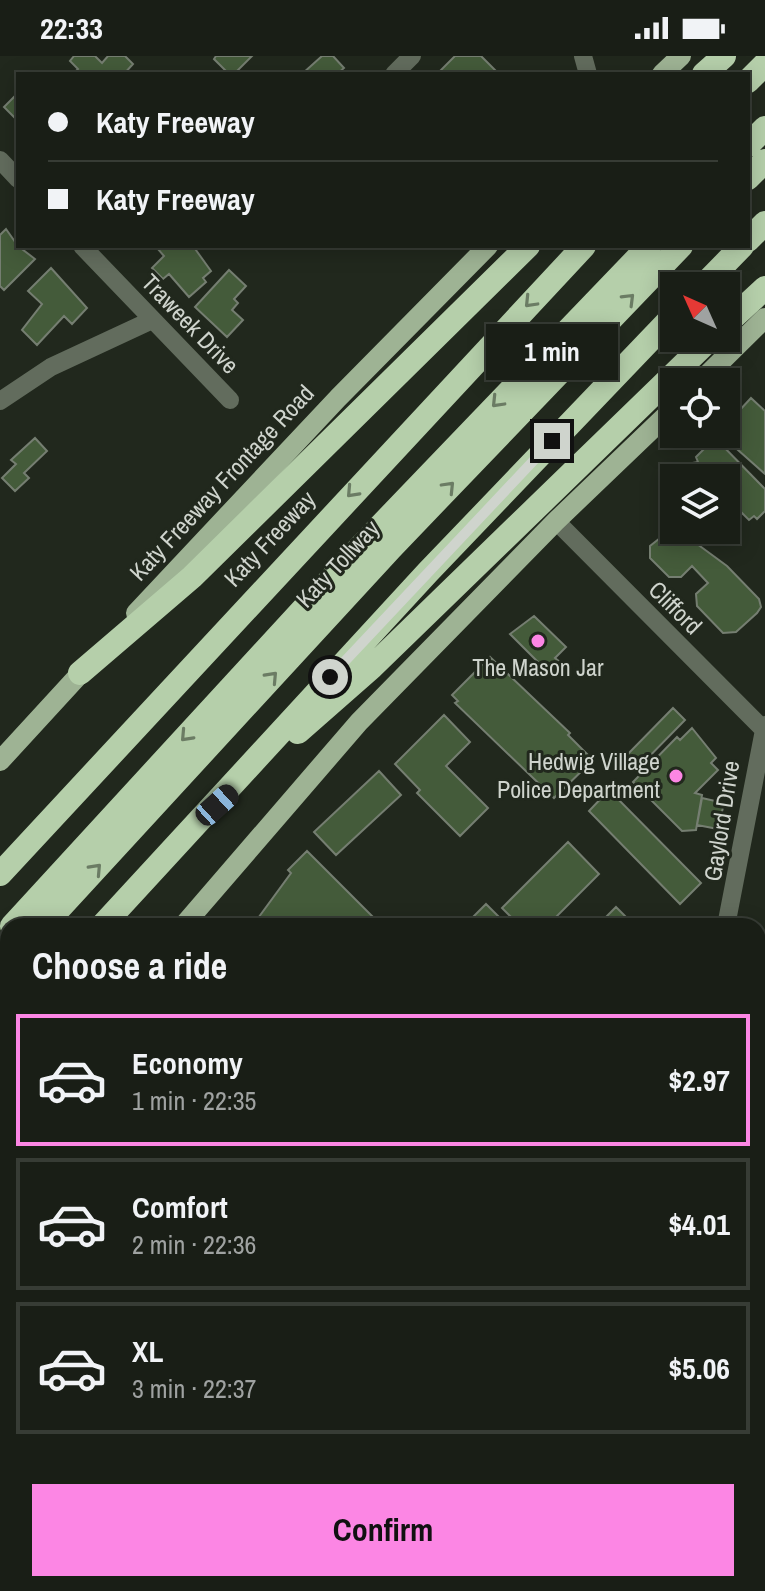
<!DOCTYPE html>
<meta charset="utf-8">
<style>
body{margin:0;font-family:"Archivo Narrow",sans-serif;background:#262b23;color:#f1f3f6;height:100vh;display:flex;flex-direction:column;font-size:30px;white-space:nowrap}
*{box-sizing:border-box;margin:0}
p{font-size:26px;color:#9fa2a1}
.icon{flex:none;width:44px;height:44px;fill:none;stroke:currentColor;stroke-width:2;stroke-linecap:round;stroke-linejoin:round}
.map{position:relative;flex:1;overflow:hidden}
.drawer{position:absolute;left:0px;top:862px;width:766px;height:674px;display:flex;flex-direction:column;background:#191e16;border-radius:24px 24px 0 0;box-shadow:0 4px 20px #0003,0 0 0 2px #373c35}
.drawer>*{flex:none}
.hud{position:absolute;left:16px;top:16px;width:734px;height:176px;border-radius:0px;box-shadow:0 4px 20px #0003,0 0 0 2px #373c35;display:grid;align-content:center;height:176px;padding:0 32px;background:#191e16}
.needle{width:52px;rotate:315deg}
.buttons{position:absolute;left:660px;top:216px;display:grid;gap:16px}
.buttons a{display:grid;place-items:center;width:80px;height:80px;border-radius:0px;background:#191e16;box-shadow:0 4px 20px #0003,0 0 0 2px #373c35;font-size:40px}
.end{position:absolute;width:36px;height:36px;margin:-18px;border:10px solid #cfd4cd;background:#111;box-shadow:0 0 0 4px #111}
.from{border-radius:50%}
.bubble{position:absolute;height:56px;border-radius:0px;background:#191e16;box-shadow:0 4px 20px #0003,0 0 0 2px #373c35;font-size:26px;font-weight:800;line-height:56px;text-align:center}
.car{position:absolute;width:24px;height:48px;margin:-24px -12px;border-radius:10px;box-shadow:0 0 6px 2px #0007;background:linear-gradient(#222 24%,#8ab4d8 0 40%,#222 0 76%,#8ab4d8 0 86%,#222 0)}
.hud b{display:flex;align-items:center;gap:28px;height:76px;font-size:30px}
.hud b+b{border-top:2px solid #373c35}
.hud i{width:20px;height:20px;background:#f1f3f6}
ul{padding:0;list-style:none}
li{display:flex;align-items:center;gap:24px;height:132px;margin:0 16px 12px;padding:0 16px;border:4px solid #373c35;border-radius:0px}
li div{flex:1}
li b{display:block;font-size:30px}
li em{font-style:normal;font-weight:800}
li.current{border-color:#fc86e4}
li>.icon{width:72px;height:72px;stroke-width:1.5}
h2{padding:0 32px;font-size:36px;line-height:96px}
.cta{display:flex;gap:16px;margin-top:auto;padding:16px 32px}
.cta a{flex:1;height:92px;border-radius:0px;background:#fc86e4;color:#111;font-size:32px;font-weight:800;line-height:92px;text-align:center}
.status{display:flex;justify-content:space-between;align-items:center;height:56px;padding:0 40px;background:#191e16;direction:ltr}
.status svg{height:22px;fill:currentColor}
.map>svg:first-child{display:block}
.built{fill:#232f1e}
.green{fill:#412a3c}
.building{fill:#445b3a;stroke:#757e71;stroke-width:2}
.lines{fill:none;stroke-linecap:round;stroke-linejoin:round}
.minor{stroke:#626c5d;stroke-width:18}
.major{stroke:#9eb394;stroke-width:20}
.highway{stroke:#b5cfaa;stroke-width:24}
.highway-bridge{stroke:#b5cfaa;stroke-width:24}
.oneway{stroke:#6b7c64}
.route{stroke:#cfd4cd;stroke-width:10}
.poi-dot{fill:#fc86e4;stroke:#21281d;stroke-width:3}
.labels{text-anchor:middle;stroke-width:6;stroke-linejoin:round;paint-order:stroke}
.street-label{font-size:24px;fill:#cfd4cd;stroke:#21281d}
.poi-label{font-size:24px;fill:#cfd4cd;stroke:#21281d}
</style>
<div class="status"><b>22:33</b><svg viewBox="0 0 49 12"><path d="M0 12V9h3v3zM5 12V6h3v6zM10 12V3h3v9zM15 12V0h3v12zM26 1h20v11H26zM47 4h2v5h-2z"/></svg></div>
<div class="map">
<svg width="765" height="1535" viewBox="0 0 765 1535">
<rect width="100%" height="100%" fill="#21281d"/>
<path class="built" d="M8,1369V1528H406L399,1535H0V1376Z"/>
<path class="green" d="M758,1414L765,1421V1535H657L658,1528H758Z
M0,1468L8,1476V1528H60L64,1531L60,1535H0Z"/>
<path class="building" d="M74,0H95L102,7L108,0H125L133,8L124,18H73L78,13L70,5Z
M216,0H252L234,18H229L214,3Z
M322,0H333L344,12L337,18H302Z
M455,0H481L499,18H445L441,14Z
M18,37V65L4,51Z
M6,173L18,190L35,203L4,234L0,230V179Z
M160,190H193L211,215L203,222L206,226L189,241L169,218L163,223L152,212L164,200L157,192Z
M51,212L87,252L72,268L64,260L37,289L22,274L42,248L28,235Z
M229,214L246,230L234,243L238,247L232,254L243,264L227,281L195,251Z
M751,342L765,355V418L720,378H726V369Z
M35,382L47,395L24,417L29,422L15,435L2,422L16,408L11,404Z
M715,382L765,433V455L757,463L754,460L749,464L742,457L731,467L726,462V422L684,420L686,408L698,406L696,401Z
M674,471L727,510L759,543L761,551L757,557L736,576L723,577L697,550L696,538L708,527L692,510L681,521H669L650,502V490Z
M534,560L566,591L555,602L560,606L549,617L510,578Z
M490,601L570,677L568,679L593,704L554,742L455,647L458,645L452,639Z
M673,652L685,664L636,714L624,702Z
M444,659L470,686L446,710L488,752L460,780L417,737L420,734L395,708Z
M692,672L716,702L711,707L718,714L695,737L702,739L696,774L682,775L633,726L677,681L680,684Z
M379,715L401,739L336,799L314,776Z
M609,734L701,827L680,848L589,755Z
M702,742L724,747L718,773L697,769Z
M568,786L599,818L547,870H520L502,852Z
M307,795L382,870L253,869L291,817L288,814Z
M486,848L508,870H464Z
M616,851L635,870H597Z
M758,909L765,912V959L758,956Z
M765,1151V1186L758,1193V1158Z"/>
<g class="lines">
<path class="minor" d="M583,0L588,18
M394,18L412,0
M0,104L18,123
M82,190L230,344
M0,345L51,311L152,264
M556,465L762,672
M726,870L765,669
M0,1039L8,1047
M638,1535L640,1528"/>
<path class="major" d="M662,18L681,0
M700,326L765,262
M136,557L338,342L488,190
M0,705L90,607
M183,870L359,666L556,465L674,352
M0,1087L8,1077"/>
<path class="highway" d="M704,18L724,0
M748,25L765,8
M748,89L765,72
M748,122L765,105
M748,184L765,167
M703,230L742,190
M726,268L765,232
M80,617L192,521L528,190
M298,676L372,611L711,282
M0,818L584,190
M12,870L363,488L649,190
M43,870L391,492L681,190
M102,870L428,516L674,259
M0,917L8,908"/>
<path class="highway-bridge" d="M0,981L8,973"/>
</g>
<defs><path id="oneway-chevron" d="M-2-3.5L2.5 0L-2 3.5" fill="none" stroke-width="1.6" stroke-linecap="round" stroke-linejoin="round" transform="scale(2)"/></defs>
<g class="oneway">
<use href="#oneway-chevron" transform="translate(629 243) rotate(-45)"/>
<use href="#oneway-chevron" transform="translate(530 246) rotate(134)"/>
<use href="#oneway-chevron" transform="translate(497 346) rotate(134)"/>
<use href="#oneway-chevron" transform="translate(449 431) rotate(-46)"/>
<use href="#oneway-chevron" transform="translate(352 436) rotate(133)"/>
<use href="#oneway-chevron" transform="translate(272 621) rotate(-47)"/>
<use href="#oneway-chevron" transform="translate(186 680) rotate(133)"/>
<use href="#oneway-chevron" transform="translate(96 813) rotate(-47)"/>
</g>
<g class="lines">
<path class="route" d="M330,621L552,385"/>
</g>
<g class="poi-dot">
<circle cx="538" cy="585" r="8"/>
<circle cx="676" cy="720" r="8"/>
</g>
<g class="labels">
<g class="street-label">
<text transform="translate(190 268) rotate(46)" y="8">Traweek Drive</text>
<text transform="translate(222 427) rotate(-47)" y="8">Katy Freeway Frontage Road</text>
<text transform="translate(270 483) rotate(-47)" y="8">Katy Freeway</text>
<text transform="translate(338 508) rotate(-47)" y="8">Katy Tollway</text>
<text transform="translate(675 552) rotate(45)" y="8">Clifford</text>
<text transform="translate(722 765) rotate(-81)" y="8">Gaylord Drive</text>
</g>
<g class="poi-label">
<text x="538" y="620">The Mason Jar</text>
<text x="660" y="714" text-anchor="end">Hedwig Village<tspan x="660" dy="28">Police Department</tspan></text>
</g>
</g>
</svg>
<div class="buttons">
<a><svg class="needle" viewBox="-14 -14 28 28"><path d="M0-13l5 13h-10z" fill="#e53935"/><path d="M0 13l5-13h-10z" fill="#9fa2a1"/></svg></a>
<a><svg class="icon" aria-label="locate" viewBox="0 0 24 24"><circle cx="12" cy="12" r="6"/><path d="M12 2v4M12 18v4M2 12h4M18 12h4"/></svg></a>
<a><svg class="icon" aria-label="layers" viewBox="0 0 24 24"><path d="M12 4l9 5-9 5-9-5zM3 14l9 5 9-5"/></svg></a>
</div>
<i class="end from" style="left:330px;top:621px"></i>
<i class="end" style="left:552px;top:385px"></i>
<div class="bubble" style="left:486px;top:268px;width:132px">1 min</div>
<i class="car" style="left:217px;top:749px;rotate:48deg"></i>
<div class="hud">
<b><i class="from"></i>Katy Freeway</b>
<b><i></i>Katy Freeway</b>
</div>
<section class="drawer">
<h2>Choose a ride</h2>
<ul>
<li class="current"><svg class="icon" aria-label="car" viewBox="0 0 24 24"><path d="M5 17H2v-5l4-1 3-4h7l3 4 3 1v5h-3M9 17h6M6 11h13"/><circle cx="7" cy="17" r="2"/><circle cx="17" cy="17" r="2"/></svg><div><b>Economy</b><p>1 min · 22:35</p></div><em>$2.97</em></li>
<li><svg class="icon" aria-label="car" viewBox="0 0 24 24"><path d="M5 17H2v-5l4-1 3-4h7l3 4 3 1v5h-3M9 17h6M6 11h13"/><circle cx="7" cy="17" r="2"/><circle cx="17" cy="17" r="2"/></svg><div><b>Comfort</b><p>2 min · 22:36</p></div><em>$4.01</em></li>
<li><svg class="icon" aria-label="car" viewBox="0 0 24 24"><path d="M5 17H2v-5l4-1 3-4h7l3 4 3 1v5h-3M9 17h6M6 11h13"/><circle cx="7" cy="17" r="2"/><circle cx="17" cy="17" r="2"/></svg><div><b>XL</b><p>3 min · 22:37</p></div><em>$5.06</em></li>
</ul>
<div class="cta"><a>Confirm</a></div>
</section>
</div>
